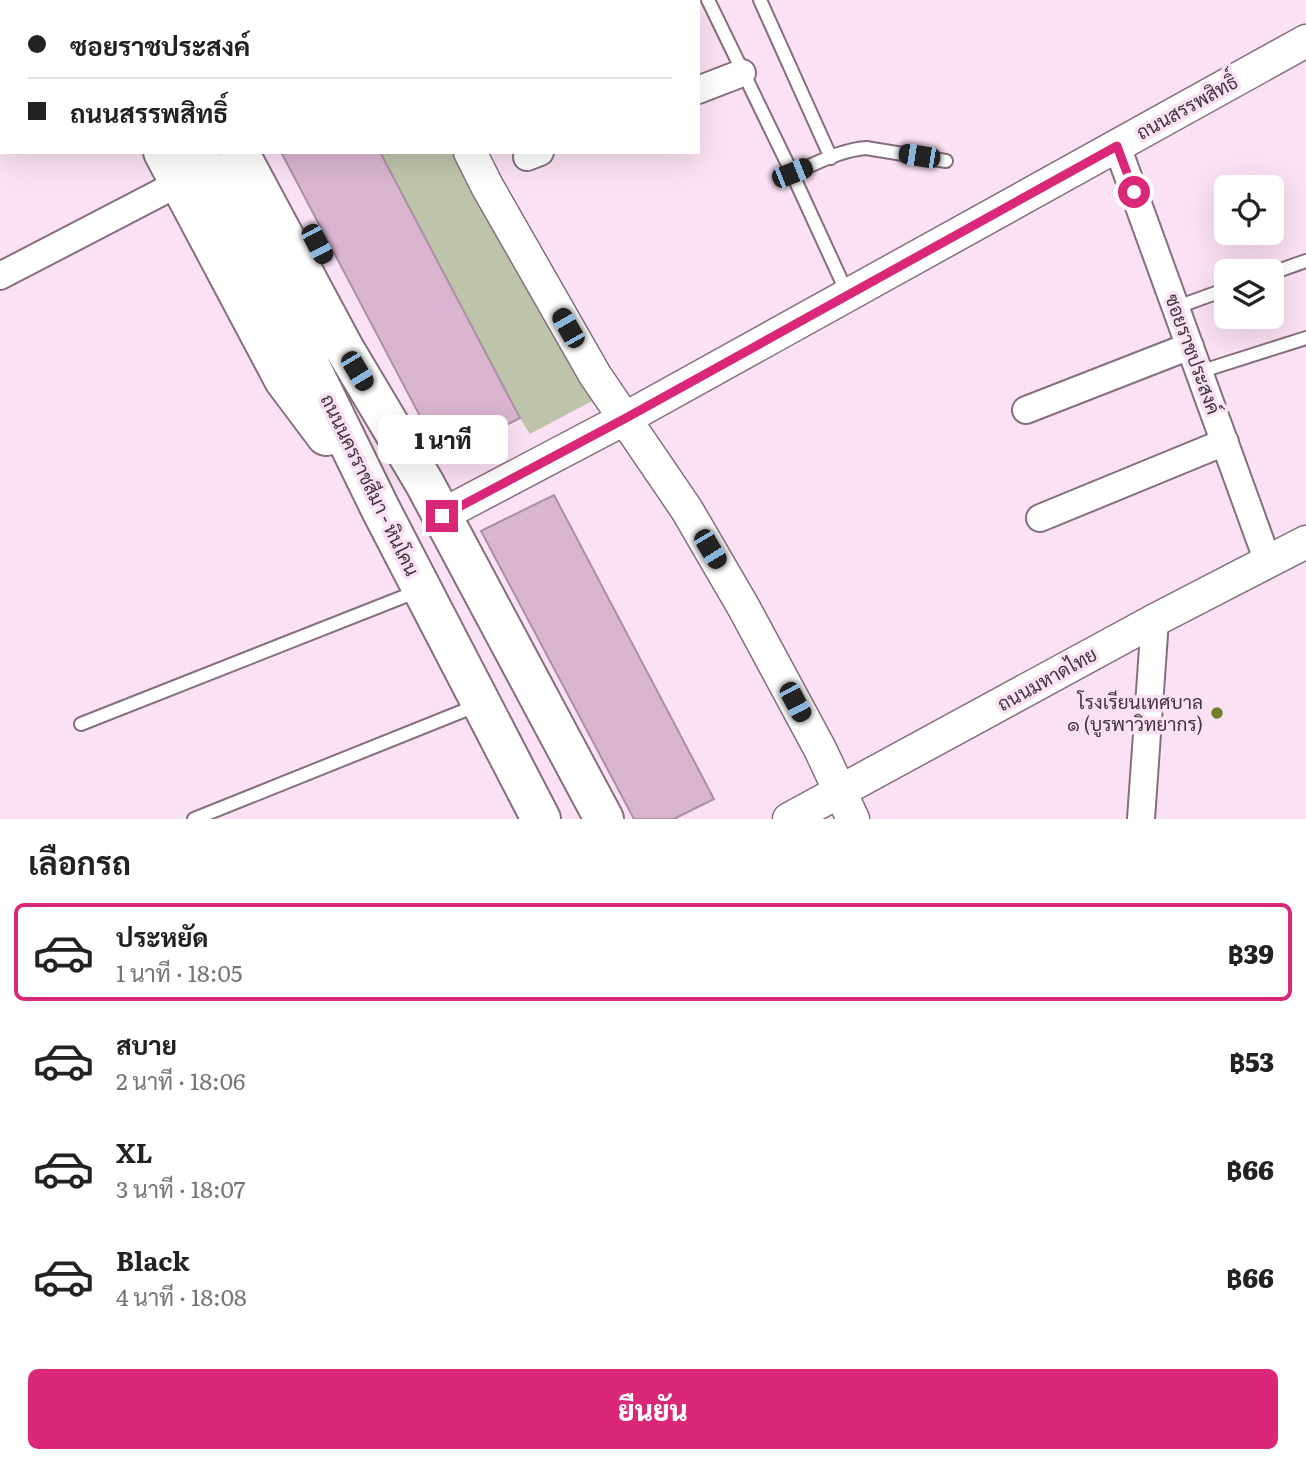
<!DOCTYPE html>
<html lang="th">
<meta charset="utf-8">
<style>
body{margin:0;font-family:Literata,Sarabun,serif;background:#f6f6f6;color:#222;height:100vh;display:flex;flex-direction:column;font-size:26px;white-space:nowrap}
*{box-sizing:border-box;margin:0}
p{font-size:23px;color:#767676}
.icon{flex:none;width:38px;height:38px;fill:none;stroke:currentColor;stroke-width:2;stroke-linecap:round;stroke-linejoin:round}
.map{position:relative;height:819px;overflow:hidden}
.panel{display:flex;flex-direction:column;background:#fff;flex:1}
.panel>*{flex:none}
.guide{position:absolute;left:0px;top:0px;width:700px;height:154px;box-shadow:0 7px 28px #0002;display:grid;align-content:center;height:154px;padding:0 28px;background:#fff}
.fabs{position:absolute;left:1214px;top:175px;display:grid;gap:14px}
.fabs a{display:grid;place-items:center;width:70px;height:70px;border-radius:10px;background:#fff;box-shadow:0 7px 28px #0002;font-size:35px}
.end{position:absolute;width:32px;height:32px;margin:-16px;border:9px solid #db2777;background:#fff;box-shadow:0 0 0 4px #fff}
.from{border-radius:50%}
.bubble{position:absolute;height:49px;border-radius:10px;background:#fff;box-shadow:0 7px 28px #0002;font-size:23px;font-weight:800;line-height:49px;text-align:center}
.car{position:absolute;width:21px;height:42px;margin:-21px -10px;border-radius:9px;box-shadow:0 0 5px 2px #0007;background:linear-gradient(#222 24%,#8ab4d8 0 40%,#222 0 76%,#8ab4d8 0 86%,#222 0)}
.guide b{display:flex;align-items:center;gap:24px;height:66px;font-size:26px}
.guide b+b{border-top:2px solid #e0e0e0}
.guide i{width:18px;height:18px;background:#222}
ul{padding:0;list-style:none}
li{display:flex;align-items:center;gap:21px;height:98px;margin:0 14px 10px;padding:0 14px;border:4px solid transparent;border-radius:10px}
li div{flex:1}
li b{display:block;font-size:26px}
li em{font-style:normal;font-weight:800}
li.active{border-color:#db2777}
li>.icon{width:63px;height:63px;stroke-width:1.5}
h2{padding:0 28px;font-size:32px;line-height:84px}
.primary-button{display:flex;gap:14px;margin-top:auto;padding:14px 28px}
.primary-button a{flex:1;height:80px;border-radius:10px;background:#db2777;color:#fff;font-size:28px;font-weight:800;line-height:80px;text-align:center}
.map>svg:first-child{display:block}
.green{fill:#bdc4a9}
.water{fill:#d9b5cf;stroke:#ab8fa3;stroke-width:2}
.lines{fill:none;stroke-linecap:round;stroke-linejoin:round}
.service-casing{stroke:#856f7f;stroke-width:16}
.minor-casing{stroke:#856f7f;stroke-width:30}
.tertiary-casing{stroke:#856f7f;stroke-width:35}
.primary-casing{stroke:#856f7f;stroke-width:42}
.service{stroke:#fff;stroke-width:12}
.minor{stroke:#fff;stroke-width:26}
.tertiary{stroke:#fff;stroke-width:32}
.primary{stroke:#fff;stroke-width:38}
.route{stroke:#db2777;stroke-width:9}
.poi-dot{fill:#717f2c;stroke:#fae1f3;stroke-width:2.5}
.labels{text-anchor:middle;stroke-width:7;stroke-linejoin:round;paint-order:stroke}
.street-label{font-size:19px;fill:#40363d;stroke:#fae1f3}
.poi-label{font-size:19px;fill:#40363d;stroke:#fae1f3;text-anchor:end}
</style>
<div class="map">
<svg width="1306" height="819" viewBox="0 0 1306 819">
<rect width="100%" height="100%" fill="#fae1f3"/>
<path class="green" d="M380,152H465L594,400L530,434L520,418Z"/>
<path class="water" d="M281,152H380L520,418L442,458Z
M554,495L714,799L674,819H634L481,531Z"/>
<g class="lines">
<g class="service-casing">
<path id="service" d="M708,0L792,173L848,295
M760,0L831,158
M792,173C816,164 840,150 866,148L946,161
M1272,273L1306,261
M1177,307L1227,289
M1199,372L1306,338
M81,724L418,591
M194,819L478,705"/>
</g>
<g class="minor-casing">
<path id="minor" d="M663,2L667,0
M698,90L742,73
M1117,146L1268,562
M527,157L540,152
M0,276L179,183
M1026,410L1190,346
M1040,518L1225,442
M1141,819L1155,620"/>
</g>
<g class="tertiary-casing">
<path id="tertiary" d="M393,0L394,2
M470,152L487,186L595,375L687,510L744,608L820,749L853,819
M442,515L626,418L1306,41
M789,819L1155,620L1306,542"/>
</g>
<g class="primary-casing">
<path id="primary" d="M83,0V2
M116,0L117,2
M158,0L159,2
M188,0L189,2
M163,152L284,380L326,436
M197,152L311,367L381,510L541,819
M239,152L344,348L425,484L604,819"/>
</g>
<use href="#service" class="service"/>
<use href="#minor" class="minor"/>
<use href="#tertiary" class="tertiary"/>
<use href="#primary" class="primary"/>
</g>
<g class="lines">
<path class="route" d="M442,516L626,418L1117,146L1134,192"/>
</g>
<circle class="poi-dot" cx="1217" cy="713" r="7"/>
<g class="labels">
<g class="street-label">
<text transform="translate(1187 107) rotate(-29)" y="7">ถนนสรรพสิทธิ์</text>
<text transform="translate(1193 354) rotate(70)" y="7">ซอยราชประสงค์</text>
<text transform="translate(370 485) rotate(64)" y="7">ถนนนครราชสีมา - หินโคน</text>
<text transform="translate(1047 679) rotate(-29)" y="7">ถนนมหาดไทย</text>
</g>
<g class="poi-label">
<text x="1203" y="709">โรงเรียนเทศบาล<tspan x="1203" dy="22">๑ (บูรพาวิทยากร)</tspan></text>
</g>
</g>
</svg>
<div class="fabs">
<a><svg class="icon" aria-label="locate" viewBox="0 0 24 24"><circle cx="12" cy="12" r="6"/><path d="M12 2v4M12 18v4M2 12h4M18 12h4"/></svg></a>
<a><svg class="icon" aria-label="layers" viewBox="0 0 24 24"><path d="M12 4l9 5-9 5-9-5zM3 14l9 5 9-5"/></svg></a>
</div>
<i class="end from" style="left:1134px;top:192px"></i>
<i class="end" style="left:442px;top:516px"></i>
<div class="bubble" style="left:378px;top:415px;width:130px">1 นาที</div>
<i class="car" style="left:919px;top:156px;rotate:279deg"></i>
<i class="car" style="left:792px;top:173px;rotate:68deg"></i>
<i class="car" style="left:317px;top:244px;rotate:152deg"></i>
<i class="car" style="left:568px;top:328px;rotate:330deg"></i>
<i class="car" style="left:357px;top:371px;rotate:149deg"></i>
<i class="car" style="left:710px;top:549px;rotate:149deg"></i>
<i class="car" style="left:795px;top:702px;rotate:152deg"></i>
<div class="guide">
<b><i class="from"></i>ซอยราชประสงค์</b>
<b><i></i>ถนนสรรพสิทธิ์</b>
</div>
</div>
<section class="panel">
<h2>เลือกรถ</h2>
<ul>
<li class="active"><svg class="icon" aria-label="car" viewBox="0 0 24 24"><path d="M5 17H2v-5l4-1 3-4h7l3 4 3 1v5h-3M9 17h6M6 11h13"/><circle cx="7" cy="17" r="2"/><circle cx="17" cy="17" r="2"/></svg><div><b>ประหยัด</b><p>1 นาที · 18:05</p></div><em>฿39</em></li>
<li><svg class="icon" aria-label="car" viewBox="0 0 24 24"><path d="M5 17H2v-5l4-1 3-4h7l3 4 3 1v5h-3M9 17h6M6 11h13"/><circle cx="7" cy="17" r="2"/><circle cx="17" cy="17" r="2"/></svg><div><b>สบาย</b><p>2 นาที · 18:06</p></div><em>฿53</em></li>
<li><svg class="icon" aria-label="car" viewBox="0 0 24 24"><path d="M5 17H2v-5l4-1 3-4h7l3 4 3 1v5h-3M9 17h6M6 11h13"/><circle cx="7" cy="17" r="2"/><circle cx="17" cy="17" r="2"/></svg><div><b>XL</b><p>3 นาที · 18:07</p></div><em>฿66</em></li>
<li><svg class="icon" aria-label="car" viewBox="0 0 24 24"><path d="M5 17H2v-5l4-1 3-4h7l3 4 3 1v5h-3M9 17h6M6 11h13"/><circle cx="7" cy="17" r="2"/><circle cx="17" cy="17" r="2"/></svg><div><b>Black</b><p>4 นาที · 18:08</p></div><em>฿66</em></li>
</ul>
<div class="primary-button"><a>ยืนยัน</a></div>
</section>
